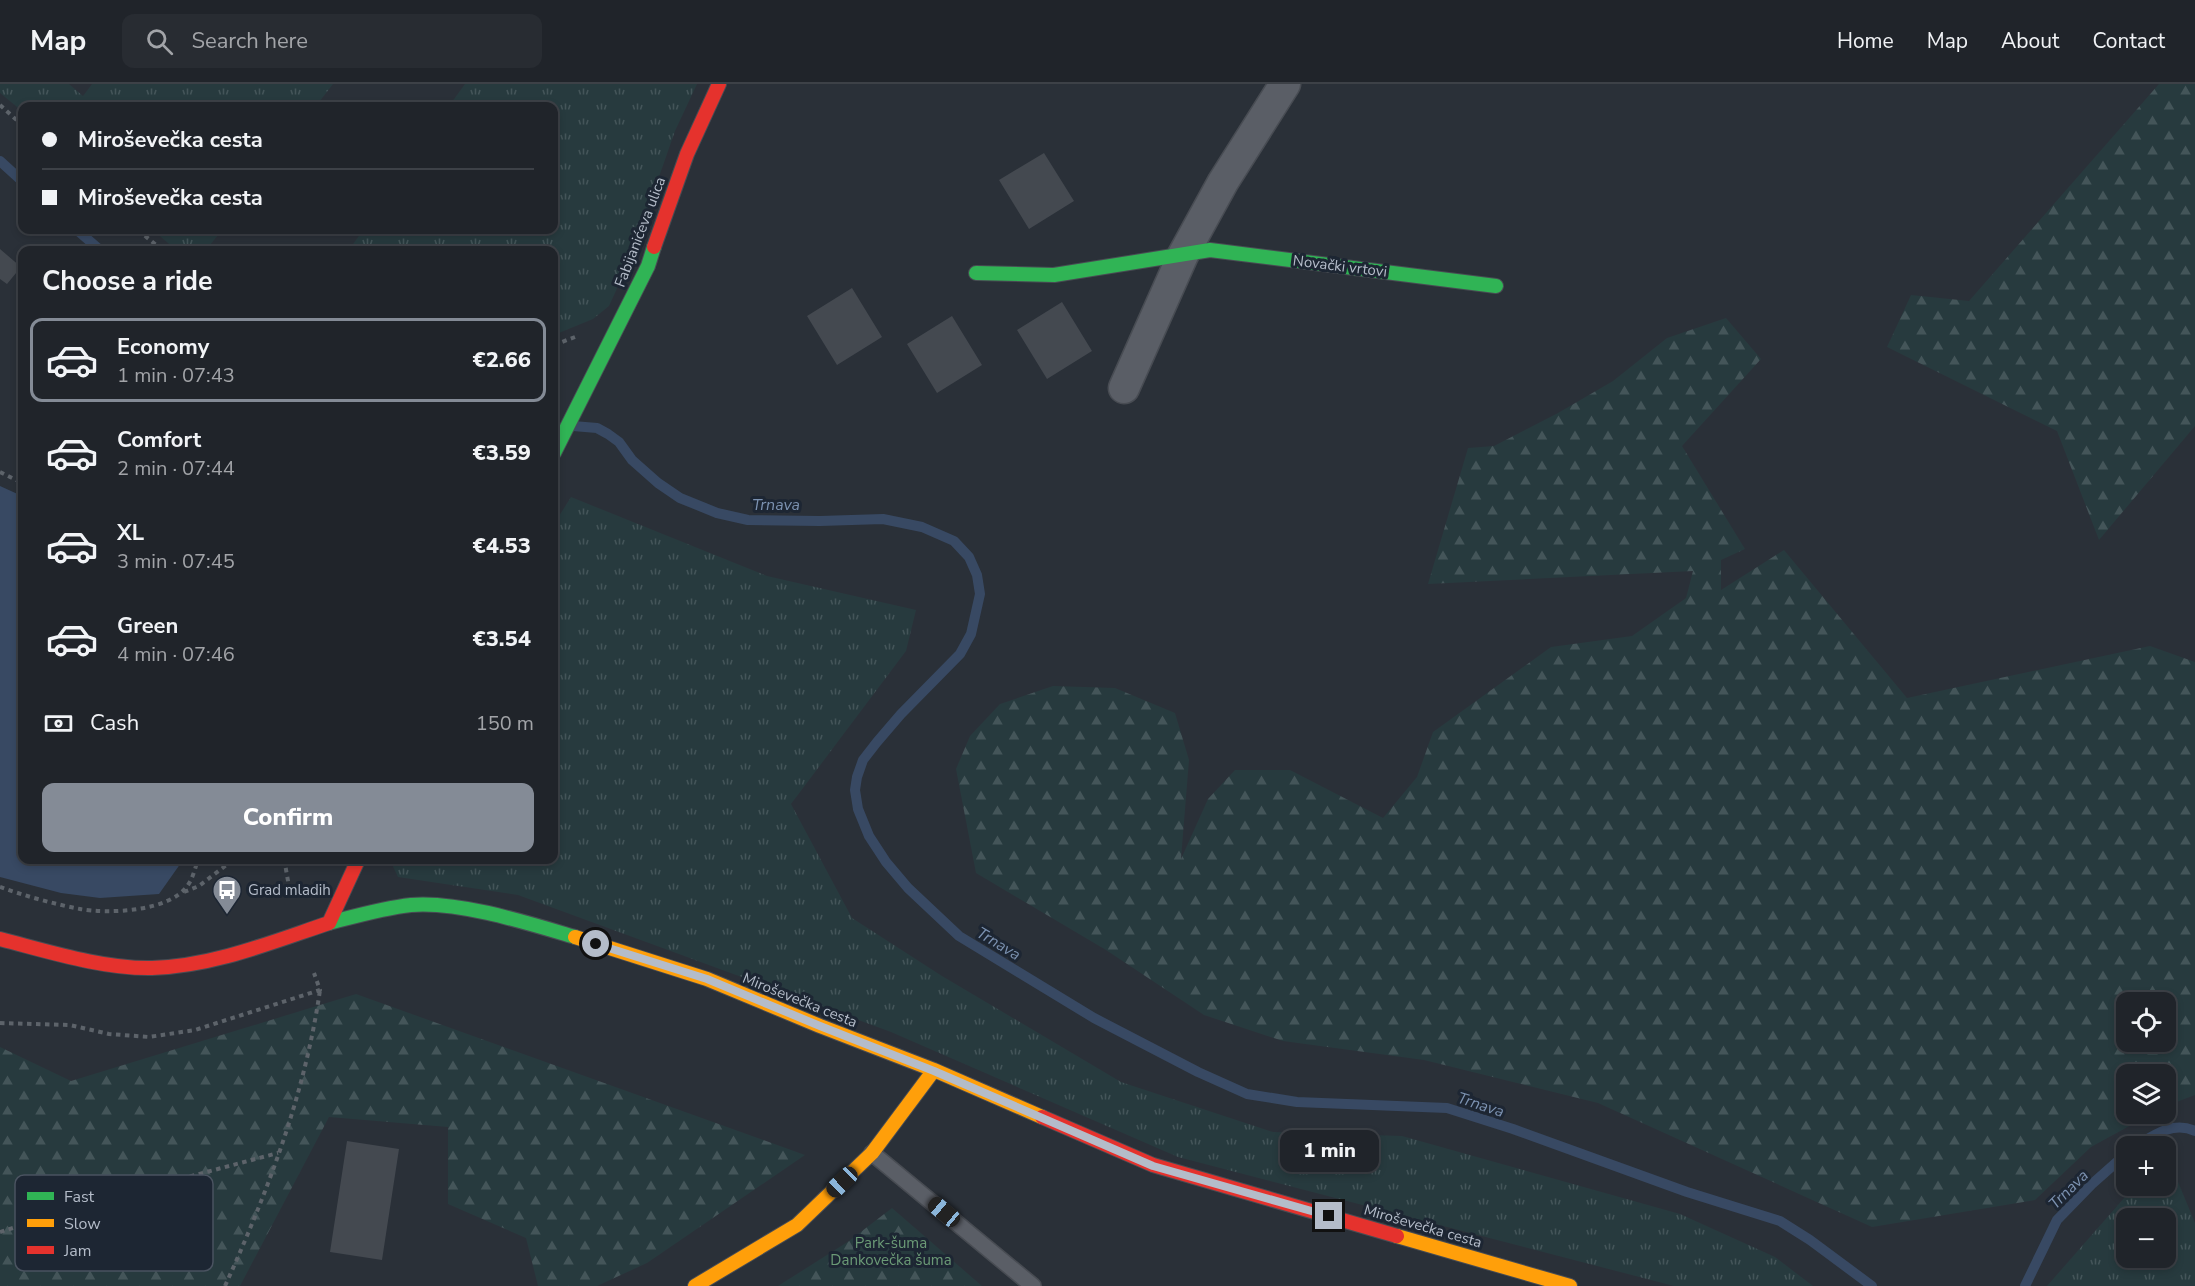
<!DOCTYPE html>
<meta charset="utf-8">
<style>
body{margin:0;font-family:"Nunito Sans",sans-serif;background:#282c32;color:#f1f3f6;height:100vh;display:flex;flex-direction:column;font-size:22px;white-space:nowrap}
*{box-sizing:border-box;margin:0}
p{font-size:20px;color:#a2a4a8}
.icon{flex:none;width:33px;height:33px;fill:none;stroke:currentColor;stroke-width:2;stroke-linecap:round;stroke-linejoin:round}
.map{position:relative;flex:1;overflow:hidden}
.panel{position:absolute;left:18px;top:162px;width:540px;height:618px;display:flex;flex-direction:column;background:#20242a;border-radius:12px;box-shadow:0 3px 9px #0003,0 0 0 2px #3d4147}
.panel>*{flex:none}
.guide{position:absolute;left:18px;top:18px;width:540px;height:132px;border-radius:12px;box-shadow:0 3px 9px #0003,0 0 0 2px #3d4147;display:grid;align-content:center;height:132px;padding:0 24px;background:#20242a}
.fabs{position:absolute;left:2116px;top:908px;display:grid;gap:12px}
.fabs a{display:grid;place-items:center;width:60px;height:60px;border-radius:12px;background:#20242a;box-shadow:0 3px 9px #0003,0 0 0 2px #3d4147;font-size:30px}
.end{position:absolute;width:27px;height:27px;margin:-14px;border:8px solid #b4bcc9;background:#111;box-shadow:0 0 0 3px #111}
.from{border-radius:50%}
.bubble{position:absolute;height:42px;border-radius:12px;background:#20242a;box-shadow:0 3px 9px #0003,0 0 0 2px #3d4147;font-size:20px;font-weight:800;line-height:42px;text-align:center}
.car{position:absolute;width:18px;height:36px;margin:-18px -9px;border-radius:8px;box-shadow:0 0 4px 2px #0007;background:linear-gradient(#222 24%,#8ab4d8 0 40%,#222 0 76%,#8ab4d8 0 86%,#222 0)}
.guide b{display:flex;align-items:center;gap:21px;height:57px;font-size:22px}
.guide b+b{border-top:2px solid #3d4147}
.guide i{width:15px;height:15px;background:#f1f3f6}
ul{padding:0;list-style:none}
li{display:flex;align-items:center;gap:18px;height:84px;margin:0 12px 9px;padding:0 12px;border:3px solid transparent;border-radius:12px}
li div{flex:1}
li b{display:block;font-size:22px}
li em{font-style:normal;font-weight:800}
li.active{border-color:#848b96}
li>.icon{width:54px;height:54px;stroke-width:1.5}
h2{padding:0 24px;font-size:27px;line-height:72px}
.pay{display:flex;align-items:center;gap:15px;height:66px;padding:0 24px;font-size:22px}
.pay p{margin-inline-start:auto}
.cta{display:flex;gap:12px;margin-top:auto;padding:12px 24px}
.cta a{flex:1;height:69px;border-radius:12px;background:#848b96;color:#fff;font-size:24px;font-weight:800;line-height:69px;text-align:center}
header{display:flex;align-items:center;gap:36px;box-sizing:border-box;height:84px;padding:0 30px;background:#20242a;border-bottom:2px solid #3d4147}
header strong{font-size:28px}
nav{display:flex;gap:33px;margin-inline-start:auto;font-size:21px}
.search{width:420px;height:54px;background:#282c32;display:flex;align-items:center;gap:15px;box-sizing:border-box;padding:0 21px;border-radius:12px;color:#a2a4a8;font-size:22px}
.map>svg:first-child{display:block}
.grass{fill:url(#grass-tufts);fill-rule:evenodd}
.forest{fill:url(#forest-firs);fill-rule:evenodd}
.water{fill:#384963}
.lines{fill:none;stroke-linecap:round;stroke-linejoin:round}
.stream{stroke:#384963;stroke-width:10}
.building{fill:#444950}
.lane-casing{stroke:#484c53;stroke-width:18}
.street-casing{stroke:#484c53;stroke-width:33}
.fast-casing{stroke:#484c53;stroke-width:16}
.slow-casing{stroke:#484c53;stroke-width:16}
.jam-casing{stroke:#484c53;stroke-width:16}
.path{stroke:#5d636a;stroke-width:4;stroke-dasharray:4.5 4.5;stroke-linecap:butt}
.lane{stroke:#5a5e66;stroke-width:15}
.street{stroke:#5a5e66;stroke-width:30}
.fast{stroke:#30b455;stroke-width:14}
.slow{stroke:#ff9f0a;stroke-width:14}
.jam{stroke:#e5322d;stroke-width:14}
.route{stroke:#b4bcc9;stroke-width:8}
.labels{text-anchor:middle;stroke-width:6;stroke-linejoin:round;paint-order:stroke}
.street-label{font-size:15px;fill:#b4bcc9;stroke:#1d2633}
.poi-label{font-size:15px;fill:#b4bcc9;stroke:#1d2633;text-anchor:start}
.park-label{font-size:15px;fill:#6b9a76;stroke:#1d2633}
.water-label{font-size:16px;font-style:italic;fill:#7c92b1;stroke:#1d2633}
.key{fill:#1d2633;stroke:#4a5360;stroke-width:1.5}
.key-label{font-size:16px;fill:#b4bcc9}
</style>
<header>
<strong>Map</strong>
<div class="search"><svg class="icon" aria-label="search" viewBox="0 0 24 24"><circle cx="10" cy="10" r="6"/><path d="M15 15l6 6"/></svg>Search here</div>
<nav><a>Home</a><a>Map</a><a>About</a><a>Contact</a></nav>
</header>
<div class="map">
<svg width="2195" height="1202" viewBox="0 0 2195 1202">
<defs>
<pattern id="grass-tufts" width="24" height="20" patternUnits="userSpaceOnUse" patternTransform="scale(1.5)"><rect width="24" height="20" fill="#273a3e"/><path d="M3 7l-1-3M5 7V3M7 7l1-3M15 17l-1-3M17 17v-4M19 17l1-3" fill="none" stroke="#445559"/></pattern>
<pattern id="forest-firs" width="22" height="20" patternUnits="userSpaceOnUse" patternTransform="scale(1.5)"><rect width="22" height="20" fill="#273a3e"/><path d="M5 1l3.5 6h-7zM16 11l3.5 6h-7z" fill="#445559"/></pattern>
</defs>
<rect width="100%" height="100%" fill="#2a3038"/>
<path class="grass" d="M0,0H69L83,12L92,0H333L316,22H22V27L0,9Z
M465,0H697L675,47L630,176L609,222L593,235L554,251V166H349L363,146H554V22H449Z
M153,146H222L206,166H176Z
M571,413L767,492L916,526L906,567L791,720L852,834L942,892L1121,998L1273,1048L1402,1052L1680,1130L1775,1173L1813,1202H1674L1178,1073L891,948L518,811L398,793L390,776H554V440Z
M2176,1093L2195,1139V1202H2047L2132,1105L2145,1101H2166V1095ZM2127,1134H2166V1173H2127Z"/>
<path class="forest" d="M2159,0H2195V342L2099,456L2057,347L1887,263L1911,211L1969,217Z
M1726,234L1761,275L1682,362L1745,465L1721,476V506L1784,466L1907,614L2150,562L2195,578V1011L2166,1022V990H2127V1029H2153L2091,1063L2035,1116L1872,1143L1598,1019L1424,976L1283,957L1204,931L1106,866L976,789L956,685L970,652L1000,620L1053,602L1115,604L1175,629L1189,676L1181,775L1208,715L1235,686H1290L1383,734L1417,693L1433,648L1551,563L1632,552L1686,514L1693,487L1428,500L1468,364L1494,362L1558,329L1613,297L1667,254ZM2127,918H2166V957H2127Z
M356,910L805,1071L647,1179L597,1202H538L526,1154L448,1120V1043L329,1033L240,1202H0V963L71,997Z
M892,1124L982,1202H778L849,1157Z"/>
<path class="water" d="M0,402L22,412V776H183L159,810L100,814L61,809L0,793Z"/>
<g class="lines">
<path class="stream" d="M0,77L22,97
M77,146L100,166
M573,342L597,344L608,350L619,358L632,376L658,399L680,414L717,429L748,436L820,437L883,435L922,443L954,457L969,473L977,491L980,510L971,550L960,570L901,630L877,658L863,676L857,693L855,706L858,725L869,752L886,778L908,804L959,852L1094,934L1198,988L1247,1010L1297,1018L1447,1024L1513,1045L1687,1108L1780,1137L1810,1156L1872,1202
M2136,1062C2154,1051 2173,1037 2195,1047
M2025,1202L2057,1136L2092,1100L2127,1069"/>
</g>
<path class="building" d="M1044,69L1074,117L1029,145L999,96Z
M0,165L21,183L7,200L0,195Z
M852,204L882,253L837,281L807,232Z
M1062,218L1092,267L1047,295L1017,246Z
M952,232L982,281L937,309L907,260Z
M347,1057L399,1065L382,1176L330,1168Z"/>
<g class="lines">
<g class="lane-casing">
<path id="lane" d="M872,1069L1033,1202"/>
</g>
<g class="street-casing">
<path id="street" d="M1124,304L1183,171L1223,98L1285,0"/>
</g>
<g class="fast-casing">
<path id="fast" d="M976,189L1054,191L1210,166L1496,202
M554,369L648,182L654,163
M329,839C356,832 383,824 411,821C459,817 528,839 575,853"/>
</g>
<g class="slow-casing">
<path id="slow" d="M575,853L707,895L820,942L934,986L1042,1033
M1397,1152L1570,1202
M695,1202L797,1141L872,1069L934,986"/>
</g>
<g class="jam-casing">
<path id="jam" d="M654,163L687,70L719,0
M329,839L358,776
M0,855C47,867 103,885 152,884C214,882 272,858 329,839
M1042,1033L1153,1081L1397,1152"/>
</g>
<path class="path" d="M0,21L22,41
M138,146L162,166
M554,261L575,253
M0,388L22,399
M282,776L285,780L290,808
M0,803C25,812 54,820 80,825C108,830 170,828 188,801C193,794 195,784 198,776
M184,808L199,802L233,776
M0,939L70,941L109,950L149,953L195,946L320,906L314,889
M0,1148L120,1111L278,1069
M225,1202C268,1107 305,1010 320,906"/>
<use href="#lane" class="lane"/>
<use href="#street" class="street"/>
<use href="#fast" class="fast"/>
<use href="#slow" class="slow"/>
<use href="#jam" class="jam"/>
</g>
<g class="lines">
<path class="route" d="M596,860L707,895L820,942L934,987L1153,1082L1329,1132"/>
</g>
<defs>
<g id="bus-pin" transform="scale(1.5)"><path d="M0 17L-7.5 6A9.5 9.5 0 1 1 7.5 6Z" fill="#848b96" stroke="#1d2633"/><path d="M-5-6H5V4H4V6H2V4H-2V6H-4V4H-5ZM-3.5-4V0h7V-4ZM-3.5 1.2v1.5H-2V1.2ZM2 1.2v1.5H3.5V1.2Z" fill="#fff"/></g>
</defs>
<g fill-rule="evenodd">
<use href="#bus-pin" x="227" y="806"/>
</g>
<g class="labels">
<g class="street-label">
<text transform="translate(640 148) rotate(-69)" y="5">Fabijanićeva ulica</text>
<text transform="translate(1340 182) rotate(7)" y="5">Novački vrtovi</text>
<text transform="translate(800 916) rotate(22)" y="5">Miroševečka cesta</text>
<text transform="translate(1423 1142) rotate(16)" y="5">Miroševečka cesta</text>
</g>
<g class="poi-label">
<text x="248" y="811">Grad mladih</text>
</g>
<g class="park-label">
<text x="891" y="1164">Park-šuma<tspan x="891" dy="17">Dankovečka šuma</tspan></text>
</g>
<g class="water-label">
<text x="776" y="426">Trnava</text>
<text transform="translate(999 859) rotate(31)" y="6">Trnava</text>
<text transform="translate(1481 1020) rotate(18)" y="6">Trnava</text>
<text transform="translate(2068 1105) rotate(-45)" y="6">Trnava</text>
</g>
</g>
<rect x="15" y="1091" width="198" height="96" rx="9" class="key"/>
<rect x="27" y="1108" width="27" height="8" fill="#30b455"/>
<rect x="27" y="1135" width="27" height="8" fill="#ff9f0a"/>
<rect x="27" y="1162" width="27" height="8" fill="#e5322d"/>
<g class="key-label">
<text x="64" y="1118">Fast</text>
<text x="64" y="1145">Slow</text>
<text x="64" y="1172">Jam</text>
</g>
</svg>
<div class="fabs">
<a><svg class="icon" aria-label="locate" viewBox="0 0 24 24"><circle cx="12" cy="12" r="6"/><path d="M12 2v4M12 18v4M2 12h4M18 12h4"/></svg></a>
<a><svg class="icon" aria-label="layers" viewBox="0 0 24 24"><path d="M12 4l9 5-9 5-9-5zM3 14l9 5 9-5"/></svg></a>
<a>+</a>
<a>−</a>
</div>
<i class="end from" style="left:596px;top:860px"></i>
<i class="end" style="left:1329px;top:1132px"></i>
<div class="bubble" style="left:1280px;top:1046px;width:99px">1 min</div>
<i class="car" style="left:842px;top:1098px;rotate:226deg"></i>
<i class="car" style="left:944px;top:1128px;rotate:310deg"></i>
<div class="guide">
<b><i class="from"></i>Miroševečka cesta</b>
<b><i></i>Miroševečka cesta</b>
</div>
<section class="panel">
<h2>Choose a ride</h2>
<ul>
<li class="active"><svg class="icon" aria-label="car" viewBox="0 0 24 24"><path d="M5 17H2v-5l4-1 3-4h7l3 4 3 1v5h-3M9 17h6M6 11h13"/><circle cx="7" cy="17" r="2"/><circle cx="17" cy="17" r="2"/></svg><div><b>Economy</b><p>1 min · 07:43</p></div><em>€2.66</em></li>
<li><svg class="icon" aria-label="car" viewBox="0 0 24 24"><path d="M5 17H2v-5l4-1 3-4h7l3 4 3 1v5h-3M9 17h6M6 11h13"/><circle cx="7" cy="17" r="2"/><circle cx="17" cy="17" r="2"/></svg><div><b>Comfort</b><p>2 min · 07:44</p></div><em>€3.59</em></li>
<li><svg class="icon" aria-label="car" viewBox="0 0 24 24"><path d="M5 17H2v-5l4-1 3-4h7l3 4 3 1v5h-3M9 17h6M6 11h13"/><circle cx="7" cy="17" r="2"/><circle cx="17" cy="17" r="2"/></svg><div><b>XL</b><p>3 min · 07:45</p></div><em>€4.53</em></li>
<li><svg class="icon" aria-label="car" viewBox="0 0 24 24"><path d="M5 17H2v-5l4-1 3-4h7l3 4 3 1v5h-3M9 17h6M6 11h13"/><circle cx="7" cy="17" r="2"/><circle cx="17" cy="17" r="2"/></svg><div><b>Green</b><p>4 min · 07:46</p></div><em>€3.54</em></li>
</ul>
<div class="pay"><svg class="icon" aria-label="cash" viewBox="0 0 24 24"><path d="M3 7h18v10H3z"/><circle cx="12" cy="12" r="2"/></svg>Cash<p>150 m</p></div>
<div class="cta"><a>Confirm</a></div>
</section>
</div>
